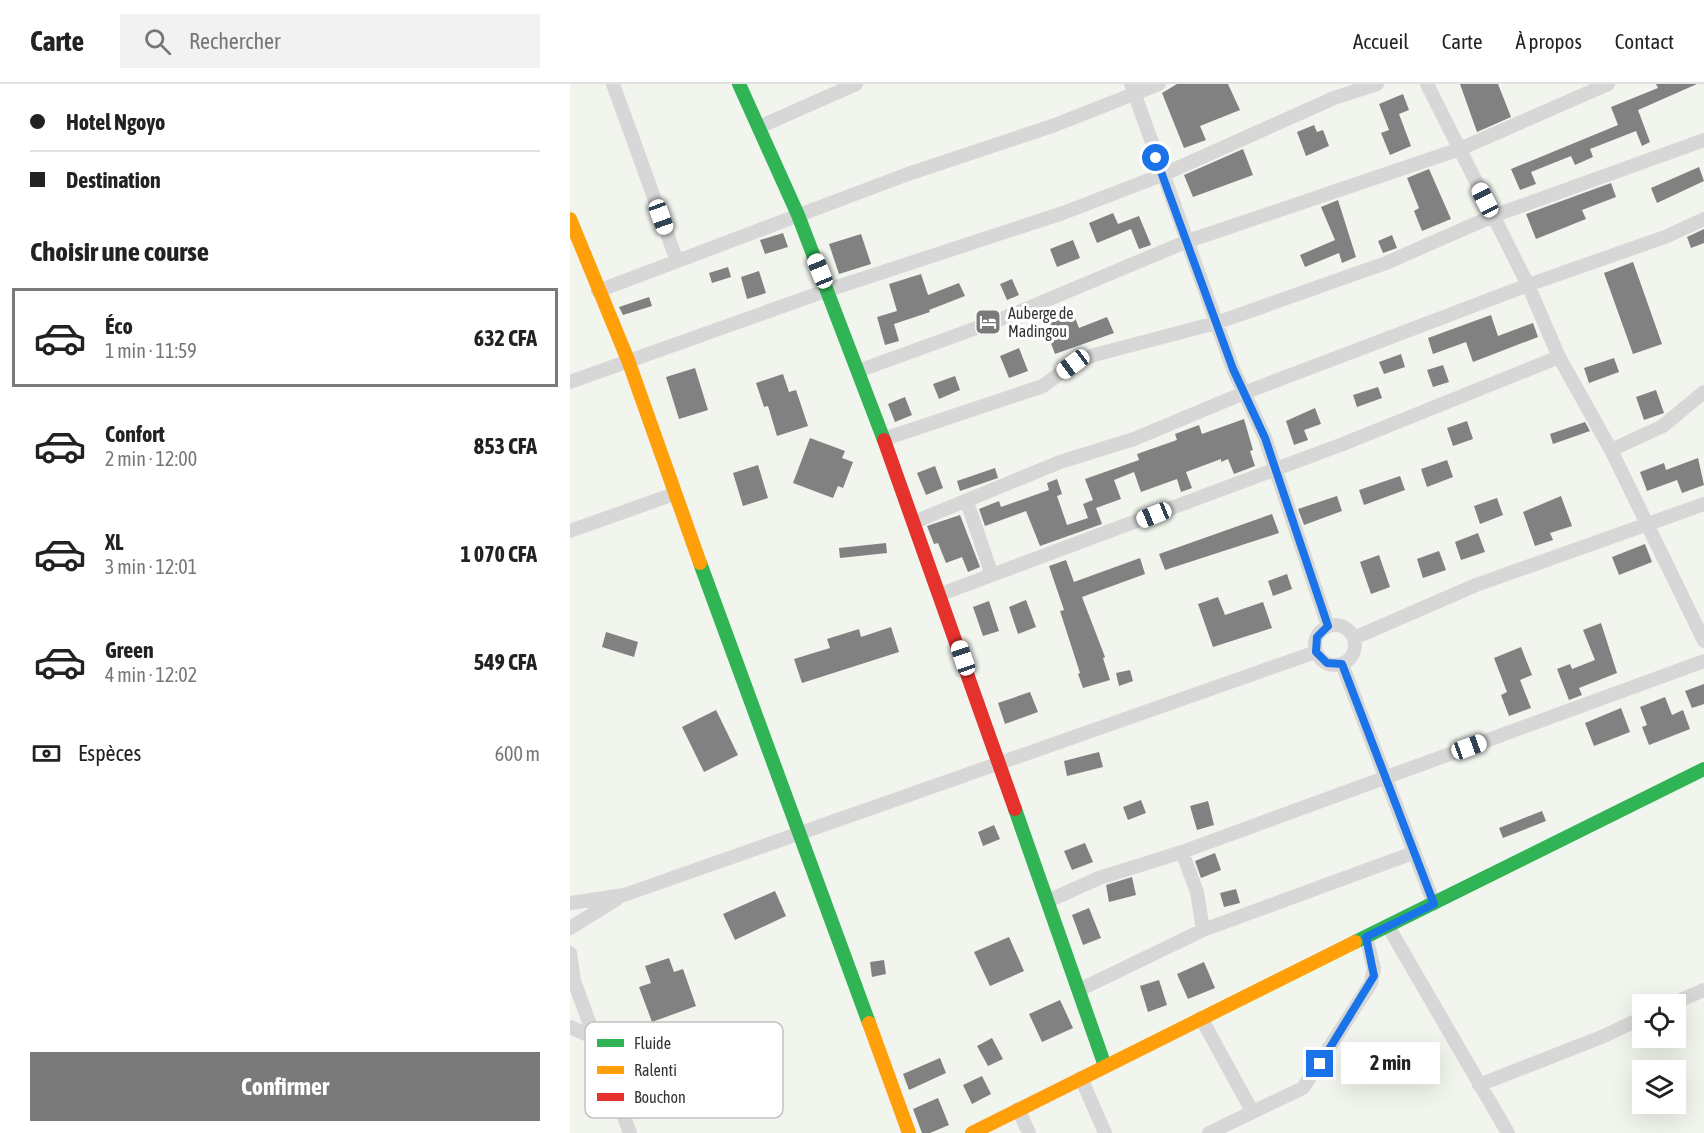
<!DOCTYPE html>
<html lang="fr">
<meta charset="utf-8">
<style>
body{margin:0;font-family:"Asap Condensed",sans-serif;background:#f2f2f2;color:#222;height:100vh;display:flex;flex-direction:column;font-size:22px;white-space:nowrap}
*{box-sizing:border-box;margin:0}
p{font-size:20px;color:#767676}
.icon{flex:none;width:33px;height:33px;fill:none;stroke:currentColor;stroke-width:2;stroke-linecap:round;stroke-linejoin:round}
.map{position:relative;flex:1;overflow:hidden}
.drawer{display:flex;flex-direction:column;background:#fff;width:570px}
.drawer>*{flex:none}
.hud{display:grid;align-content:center;height:132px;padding:0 30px;background:#fff}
.controls{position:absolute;left:1062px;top:910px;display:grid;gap:12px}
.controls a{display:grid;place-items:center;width:54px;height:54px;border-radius:0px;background:#fff;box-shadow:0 6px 24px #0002;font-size:30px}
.end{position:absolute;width:27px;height:27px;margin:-14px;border:8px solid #1a73e8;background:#fff;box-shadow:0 0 0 3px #fff}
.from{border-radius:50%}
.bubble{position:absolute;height:42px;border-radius:0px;background:#fff;box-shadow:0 6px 24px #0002;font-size:20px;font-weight:700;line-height:42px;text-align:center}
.car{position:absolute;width:18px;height:36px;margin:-18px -9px;border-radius:8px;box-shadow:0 0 4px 2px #0007;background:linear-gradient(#fff 24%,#345 0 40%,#fff 0 76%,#345 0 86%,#fff 0)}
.hud b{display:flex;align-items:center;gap:21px;height:57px;font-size:22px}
.hud b+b{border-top:2px solid #e0e0e0}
.hud i{width:15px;height:15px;background:#222}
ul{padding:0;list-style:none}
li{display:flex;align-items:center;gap:18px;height:99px;margin:0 12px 9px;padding:0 18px;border:3px solid transparent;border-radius:0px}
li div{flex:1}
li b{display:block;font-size:22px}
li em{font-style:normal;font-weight:700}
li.active{border-color:#7a7a7a}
li>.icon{width:54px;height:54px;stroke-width:1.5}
h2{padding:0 30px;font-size:27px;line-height:72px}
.pay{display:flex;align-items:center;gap:15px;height:66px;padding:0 30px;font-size:22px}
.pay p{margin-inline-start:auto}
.primary-button{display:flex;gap:12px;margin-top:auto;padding:12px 30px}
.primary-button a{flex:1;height:69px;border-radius:0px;background:#7a7a7a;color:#fff;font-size:24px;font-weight:700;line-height:69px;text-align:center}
header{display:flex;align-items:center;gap:36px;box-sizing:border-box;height:84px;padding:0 30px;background:#fff;border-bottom:2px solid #e0e0e0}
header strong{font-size:28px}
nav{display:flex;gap:33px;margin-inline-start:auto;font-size:21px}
.search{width:420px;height:54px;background:#f2f2f2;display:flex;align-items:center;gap:15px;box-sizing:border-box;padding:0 21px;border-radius:0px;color:#767676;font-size:22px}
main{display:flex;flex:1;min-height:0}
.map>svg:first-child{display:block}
.green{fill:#f1f5ed;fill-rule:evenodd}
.building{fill:#818181}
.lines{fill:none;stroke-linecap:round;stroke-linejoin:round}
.street{stroke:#d7d7d7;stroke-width:14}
.fast{stroke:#30b455;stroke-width:14}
.slow{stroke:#ff9f0a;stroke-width:14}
.jam{stroke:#e5322d;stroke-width:14}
.route{stroke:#1a73e8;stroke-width:8}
.labels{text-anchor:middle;stroke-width:6;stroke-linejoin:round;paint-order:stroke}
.poi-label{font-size:16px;fill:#333;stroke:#fff;text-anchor:start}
.key{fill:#fff;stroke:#c2c2c2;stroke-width:1.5}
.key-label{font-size:16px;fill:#333}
</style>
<header>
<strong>Carte</strong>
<div class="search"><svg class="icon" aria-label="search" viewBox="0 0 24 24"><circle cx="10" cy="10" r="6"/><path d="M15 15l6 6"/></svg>Rechercher</div>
<nav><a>Accueil</a><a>Carte</a><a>À propos</a><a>Contact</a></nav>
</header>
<main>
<section class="drawer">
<div class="hud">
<b><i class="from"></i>Hotel Ngoyo</b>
<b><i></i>Destination</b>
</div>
<h2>Choisir une course</h2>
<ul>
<li class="active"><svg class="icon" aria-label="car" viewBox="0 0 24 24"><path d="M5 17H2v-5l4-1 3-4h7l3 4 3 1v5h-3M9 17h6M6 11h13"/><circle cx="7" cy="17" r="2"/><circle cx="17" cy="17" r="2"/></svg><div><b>Éco</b><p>1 min · 11:59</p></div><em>632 CFA</em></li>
<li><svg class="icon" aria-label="car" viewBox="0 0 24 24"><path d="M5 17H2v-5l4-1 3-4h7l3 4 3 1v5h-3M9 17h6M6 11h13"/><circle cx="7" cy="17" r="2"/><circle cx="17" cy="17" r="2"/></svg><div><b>Confort</b><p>2 min · 12:00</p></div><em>853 CFA</em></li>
<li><svg class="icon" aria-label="car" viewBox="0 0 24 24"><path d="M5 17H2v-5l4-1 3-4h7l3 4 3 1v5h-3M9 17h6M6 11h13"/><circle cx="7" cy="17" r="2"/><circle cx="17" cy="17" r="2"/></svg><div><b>XL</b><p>3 min · 12:01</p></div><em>1 070 CFA</em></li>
<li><svg class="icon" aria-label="car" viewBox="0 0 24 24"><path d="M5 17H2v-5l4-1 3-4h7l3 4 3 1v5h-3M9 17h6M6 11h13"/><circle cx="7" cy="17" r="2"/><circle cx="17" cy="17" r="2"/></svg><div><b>Green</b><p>4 min · 12:02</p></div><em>549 CFA</em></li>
</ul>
<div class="pay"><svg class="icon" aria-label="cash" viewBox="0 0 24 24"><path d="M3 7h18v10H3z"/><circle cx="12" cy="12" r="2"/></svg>Espèces<p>600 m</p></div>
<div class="primary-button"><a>Confirmer</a></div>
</section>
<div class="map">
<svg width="1134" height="1049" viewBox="0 0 1134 1049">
<rect width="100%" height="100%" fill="#fff"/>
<path class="green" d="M0,0H1134V1049H0ZM1072,921H1106V954H1072ZM1072,987H1106V1020H1072Z"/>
<path class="building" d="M607,0H658L670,26L630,42L636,56L614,64L592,9Z
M890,0H928L941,33L907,48Z
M1086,0H1127L1068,26L1080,58L1072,62L1066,47L1020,65L1023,73L1005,81L1001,72L961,88L966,100L950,106L941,85L1048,41L1041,23L1088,4Z
M833,10L839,26L829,30L841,62L820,71L811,49L819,46L809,20Z
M744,41L747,48L753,46L759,62L736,72L727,48Z
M673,65L683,91L623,113L614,91Z
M1129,83L1134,97L1087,119L1081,104Z
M859,85L881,135L852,147L844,127L849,124L837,94Z
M1041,99L1046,113L1012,126L1016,135L966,155L956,130Z
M768,116L786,173L772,179L769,169L735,183L730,171L765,156L751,123Z
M543,129L548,140L569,132L581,161L569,165L561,145L527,159L519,139Z
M1134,145V159L1121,164L1117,153Z
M213,149L218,163L195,170L190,156Z
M291,150L301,180L269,190L259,160Z
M822,151L827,164L813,169L808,157Z
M503,156L510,174L487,183L480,165Z
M1063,178L1092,260L1063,270L1034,189Z
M158,183L161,193L142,199L139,189Z
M189,187L196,209L177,215L171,193Z
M351,190L358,211L389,199L395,212L359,226L360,228L324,240L329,257L315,261L307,233L327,227L319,200Z
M442,195L449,211L437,216L430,200Z
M79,213L82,222L53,231L49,223Z
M502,226L509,244L537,233L544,249L485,270L473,238Z
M921,231L928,252L963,239L968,253L903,278L896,258L863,270L858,254Z
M449,264L458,287L439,294L430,272Z
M831,270L835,283L814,290L809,278Z
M1044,274L1049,288L1019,299L1014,284Z
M873,281L879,298L863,303L857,286Z
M125,284L138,326L109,335L96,293Z
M213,290L219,308L226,306L238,342L207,352L198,322L194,323L186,299Z
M385,292L390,306L369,315L363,300Z
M808,303L812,314L787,323L783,311Z
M1086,306L1094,329L1074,336L1066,313Z
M335,313L342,331L325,338L318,320Z
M745,324L751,340L734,346L738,356L724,361L716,337Z
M674,335L683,366L680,367L685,382L664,390L658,375L651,378V375L616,388L622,404L611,408L607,395L571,408L564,388L544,396L551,415L526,424L532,440L470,462L456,427L415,442L409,425L429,417L431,423L479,406L477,399L487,395L492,410L487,412L497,441L518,434L513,420L523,416L515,395L569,376L567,370L607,356L605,350L629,341L632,350Z
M897,337L903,355L883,362L877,344Z
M1015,338L1020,347L983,360L980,350Z
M240,354L275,367L272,374L283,378L273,404L268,402L263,414L223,399Z
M1128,374L1134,401L1112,409L1107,396L1077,407L1070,388L1094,379L1096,386Z
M877,376L883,393L857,403L851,385Z
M188,381L198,414L173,422L163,389Z
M365,382L373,404L356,411L347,389Z
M425,384L428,394L390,407L387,397Z
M830,392L835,406L794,421L789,406Z
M767,412L772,427L734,441L728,425Z
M991,412L1002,442L980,449L983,456L965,462L953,428Z
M927,414L933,431L910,440L904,422Z
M702,430L709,449L595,486L589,470Z
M390,431L410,483L398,488L392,473L376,479L368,459L364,460L357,442Z
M908,449L915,468L891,476L885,458Z
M316,459L317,469L270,474L269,464Z
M1075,460L1082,478L1049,491L1042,473Z
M869,467L876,486L853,494L847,475Z
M809,471L820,503L801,510L790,478Z
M570,474L575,490L512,513L535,573L533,574L540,596L513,604L508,590L510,589L490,527L494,526L479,482L496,476L504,498Z
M717,490L722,505L703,512L698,497Z
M648,513L655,531L693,518L702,544L643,563L628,520Z
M456,516L466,543L448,550L439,523Z
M419,517L429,547L413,552L403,523Z
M1031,539L1047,589L1009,604L1012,611L999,616L987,585L1000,580L1002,585L1025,576L1013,546Z
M321,543L329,568L232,599L224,575L260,564L257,555L289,545L291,553Z
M36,548L68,558L64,573L32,563Z
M951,563L962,591L950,596L961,624L939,632L931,611L937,608L924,574Z
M560,586L563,597L549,602L546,589Z
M1134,600V620L1122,624L1115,607Z
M460,608L468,628L435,640L428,619Z
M1095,613L1102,631L1113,626L1120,645L1079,661L1072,643L1077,641L1070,623Z
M1051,624L1060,648L1024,662L1015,639Z
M146,626L168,671L134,688L112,643Z
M529,668L533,683L497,692L494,677Z
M571,716L576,729L558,736L553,723Z
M638,717L644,741L627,746L620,722Z
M972,727L976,737L933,754L929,744Z
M424,741L430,755L413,762L408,748Z
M515,759L523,778L502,786L494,767Z
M645,769L651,786L631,794L625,777Z
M562,793L566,811L539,818L536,801Z
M666,805L670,819L654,823L650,809Z
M205,807L216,832L165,856L153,830Z
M519,824L531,854L513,861L502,831Z
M439,853L454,887L420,902L404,868Z
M99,874L104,888L113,885L126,922L82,938L69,903L81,899L75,882Z
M314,876L316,890L302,893L300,878Z
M634,878L645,904L618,915L607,890Z
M589,896L597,921L578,928L570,902Z
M490,916L503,944L472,958L459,930Z
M422,954L433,975L418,982L407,962Z
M370,974L376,989L339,1006L333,990Z
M412,992L421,1010L402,1020L393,1001Z
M368,1014L379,1041L360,1049H352L343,1025Z"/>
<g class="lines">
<path class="street" d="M43,0L107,177
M561,0L663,285L695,354L758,542
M857,0L958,201L989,273L1041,366L1134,557
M189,43L286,0
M28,207L338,90L485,41L589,0
M288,287L434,234L618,157L890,65L1038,0
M0,298L258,206L493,129L592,91L764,14L807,0
M314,355L473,302L503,280L524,271L646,239L816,179L923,132L1134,56
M1041,366L1093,342L1134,308
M397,418L422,491
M344,438L490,378L564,355L674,309L958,201L1095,153L1134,135
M0,447L104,410
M371,510L773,360L989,273
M745 561a20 20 0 1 1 40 0a20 20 0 1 1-40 0Z
M784,554L906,501L1134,420
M772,580L864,820
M612,768L627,808L633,846
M478,817L529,794L612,768L1134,577
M0,819L54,811L746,568
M818,842L938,1049
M0,844L47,815
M0,869L4,897L60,1049
M509,906L633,846L843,769
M1099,921L1134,906
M631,934L682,1027
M0,943L25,954
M511,994L535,1049
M909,1001L1034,952L1072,934
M448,1025L459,1049
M639,1049L733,1004L801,899L804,885L796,853"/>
<path class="fast" d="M169,0L228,131L314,356
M130,479L299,939
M445,725L535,982
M785,858L1134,685"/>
<path class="slow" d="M0,135L58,276L130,479
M299,939L339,1049
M402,1049L785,858"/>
<path class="jam" d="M314,356L445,725"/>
</g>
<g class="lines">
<path class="route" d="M586,74L663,285L695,354L758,542L747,553L746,568L757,579L772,580L864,820L796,853L804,892L750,980"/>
</g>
<defs>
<g id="hotel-square" transform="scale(1.35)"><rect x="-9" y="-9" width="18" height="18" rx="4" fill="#7a7a7a" stroke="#fff"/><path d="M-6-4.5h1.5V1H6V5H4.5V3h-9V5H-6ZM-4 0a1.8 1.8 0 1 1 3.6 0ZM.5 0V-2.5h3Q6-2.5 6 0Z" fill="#fff"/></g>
</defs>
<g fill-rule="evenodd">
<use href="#hotel-square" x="418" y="238"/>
</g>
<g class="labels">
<g class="poi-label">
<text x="438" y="235">Auberge de<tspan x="438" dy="18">Madingou</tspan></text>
</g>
</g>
<rect x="15" y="938" width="198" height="96" rx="9" class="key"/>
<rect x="27" y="955" width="27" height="8" fill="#30b455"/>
<rect x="27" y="982" width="27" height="8" fill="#ff9f0a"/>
<rect x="27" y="1009" width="27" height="8" fill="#e5322d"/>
<g class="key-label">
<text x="64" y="965">Fluide</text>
<text x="64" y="992">Ralenti</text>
<text x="64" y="1019">Bouchon</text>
</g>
</svg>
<div class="controls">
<a><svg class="icon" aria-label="locate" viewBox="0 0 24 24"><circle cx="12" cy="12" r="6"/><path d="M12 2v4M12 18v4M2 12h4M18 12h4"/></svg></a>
<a><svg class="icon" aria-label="layers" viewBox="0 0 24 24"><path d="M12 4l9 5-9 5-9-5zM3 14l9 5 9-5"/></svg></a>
</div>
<i class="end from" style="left:586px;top:74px"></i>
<i class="end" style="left:750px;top:980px"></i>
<div class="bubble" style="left:771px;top:958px;width:99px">2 min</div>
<i class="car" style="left:915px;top:116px;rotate:333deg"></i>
<i class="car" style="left:91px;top:133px;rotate:160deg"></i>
<i class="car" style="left:250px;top:187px;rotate:338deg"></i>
<i class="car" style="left:503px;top:280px;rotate:233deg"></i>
<i class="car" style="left:584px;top:431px;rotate:248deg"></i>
<i class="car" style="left:393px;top:574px;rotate:341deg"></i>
<i class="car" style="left:899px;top:663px;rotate:70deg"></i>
</div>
</main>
